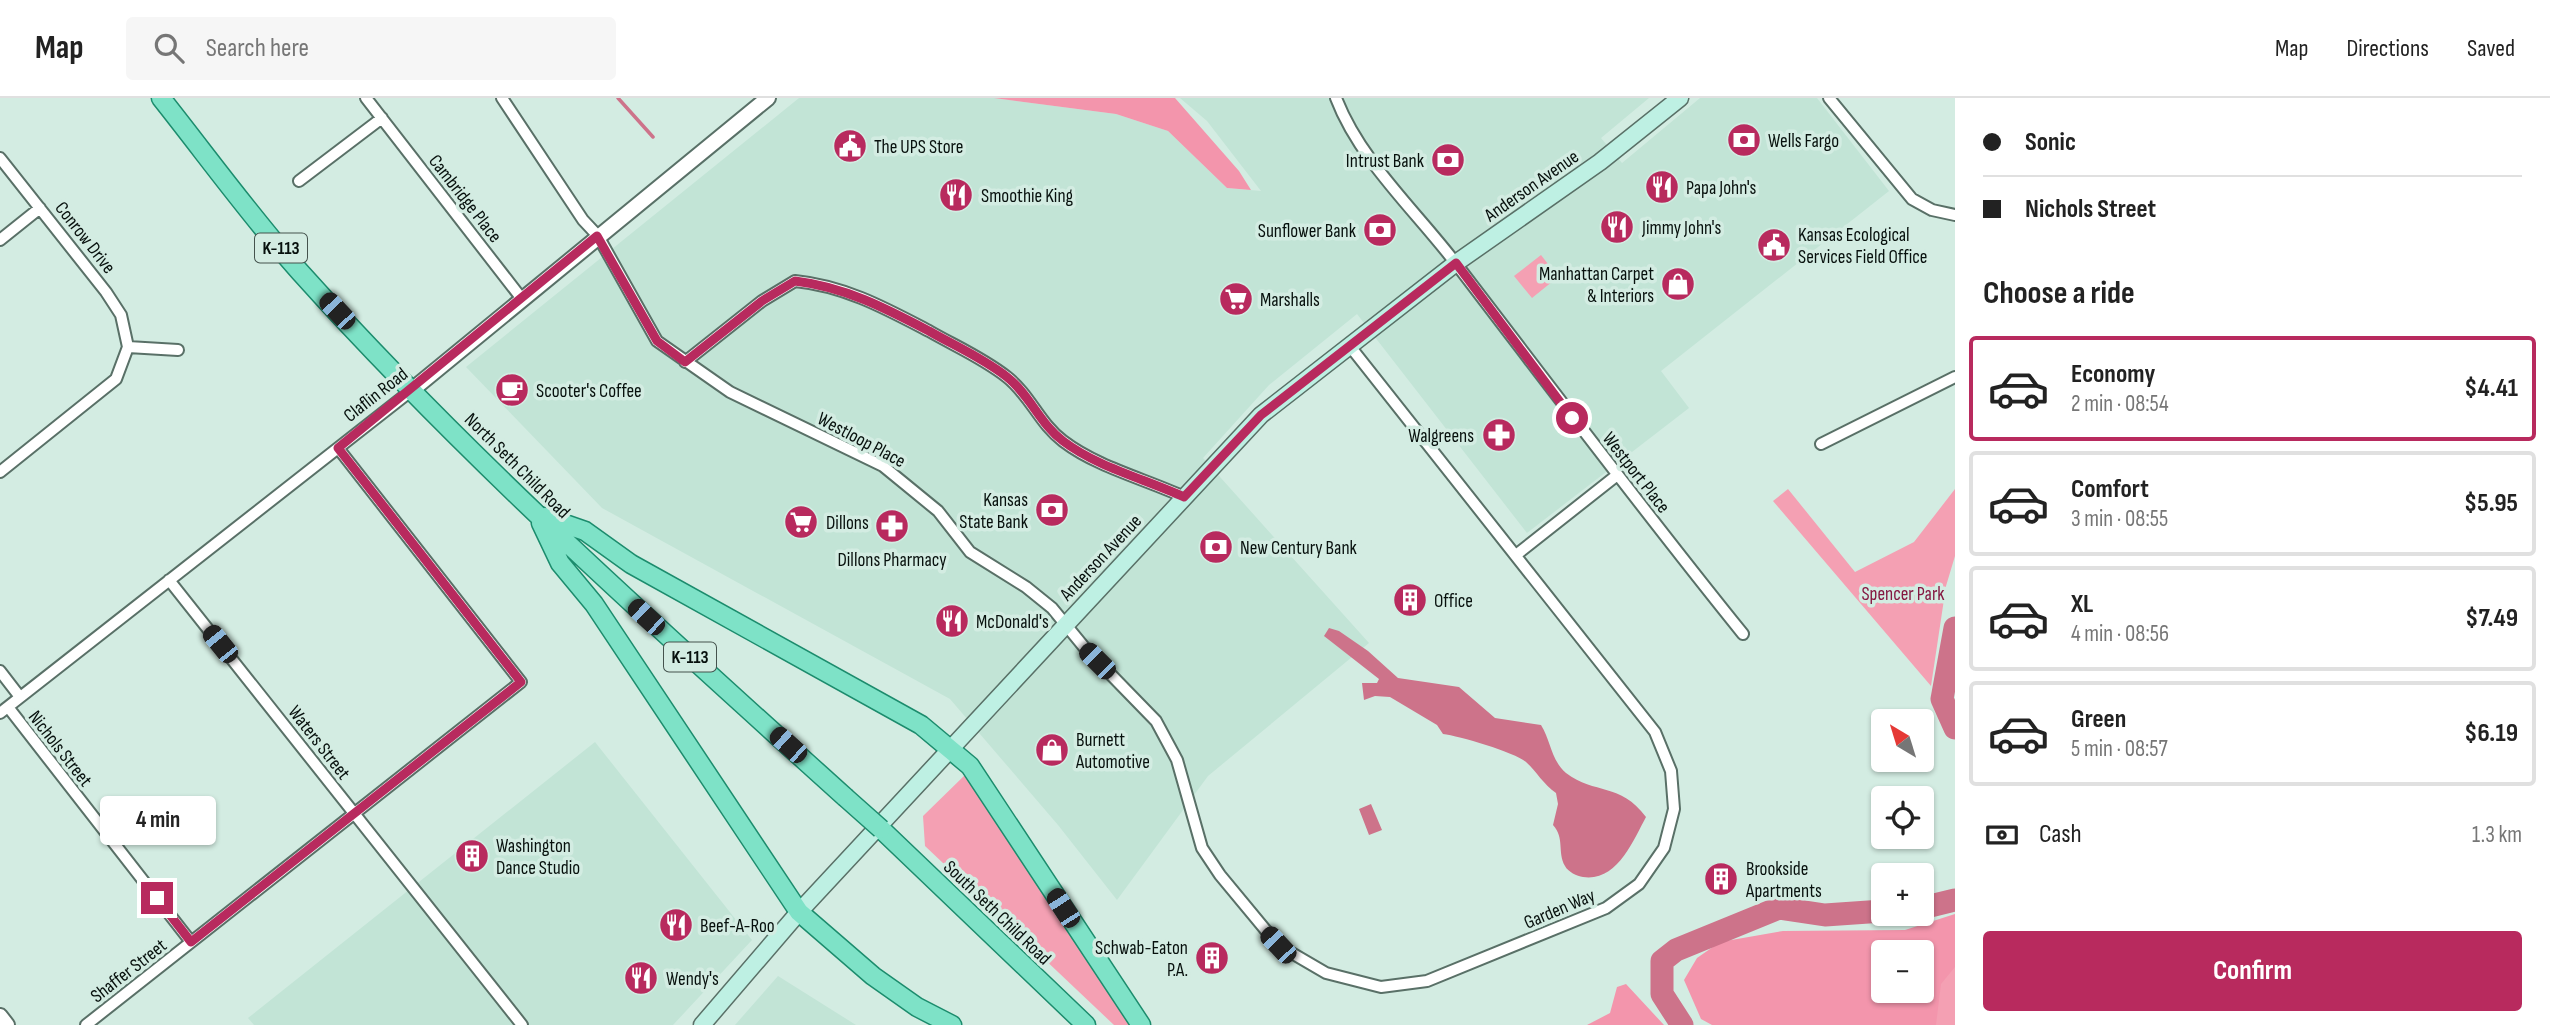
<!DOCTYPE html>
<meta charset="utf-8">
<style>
body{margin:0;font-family:"Sofia Sans Condensed",sans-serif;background:#f6f6f6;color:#222;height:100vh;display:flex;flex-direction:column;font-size:26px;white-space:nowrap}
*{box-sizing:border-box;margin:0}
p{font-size:23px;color:#767676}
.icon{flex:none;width:38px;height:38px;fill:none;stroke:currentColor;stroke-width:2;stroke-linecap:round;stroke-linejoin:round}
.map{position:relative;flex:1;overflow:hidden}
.panel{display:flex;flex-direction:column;background:#fff;width:595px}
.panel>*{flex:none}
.guide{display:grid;align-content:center;height:154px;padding:0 28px;background:#fff}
.needle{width:46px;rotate:322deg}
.buttons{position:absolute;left:1871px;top:611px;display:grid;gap:14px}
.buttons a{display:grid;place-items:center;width:63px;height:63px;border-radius:7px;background:#fff;box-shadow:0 2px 5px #0004;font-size:35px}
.end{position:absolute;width:32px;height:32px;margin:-16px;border:9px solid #b82a5e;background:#fff;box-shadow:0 0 0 4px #fff}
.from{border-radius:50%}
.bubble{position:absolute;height:49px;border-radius:7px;background:#fff;box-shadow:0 2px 5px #0004;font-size:23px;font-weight:700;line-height:49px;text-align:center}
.car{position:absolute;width:21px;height:42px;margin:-21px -10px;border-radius:9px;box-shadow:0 0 5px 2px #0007;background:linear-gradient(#222 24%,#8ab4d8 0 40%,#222 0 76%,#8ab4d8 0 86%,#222 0)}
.guide b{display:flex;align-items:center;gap:24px;height:66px;font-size:26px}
.guide b+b{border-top:2px solid #e0e0e0}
.guide i{width:18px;height:18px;background:#222}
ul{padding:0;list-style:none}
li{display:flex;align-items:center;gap:21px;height:105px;margin:0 14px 10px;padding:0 14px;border:4px solid #e0e0e0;border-radius:7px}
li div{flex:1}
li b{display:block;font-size:26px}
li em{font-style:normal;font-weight:700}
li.on{border-color:#b82a5e}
li>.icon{width:63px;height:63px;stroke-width:1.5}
h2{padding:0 28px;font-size:32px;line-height:84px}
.pay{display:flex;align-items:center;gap:18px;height:77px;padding:0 28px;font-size:26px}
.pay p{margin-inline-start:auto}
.cta{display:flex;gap:14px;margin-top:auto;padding:14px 28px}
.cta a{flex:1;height:80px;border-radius:7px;background:#b82a5e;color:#fff;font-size:28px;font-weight:700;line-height:80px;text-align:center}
header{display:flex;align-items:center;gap:42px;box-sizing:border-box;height:98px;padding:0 35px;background:#fff;border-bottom:2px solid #e0e0e0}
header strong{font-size:33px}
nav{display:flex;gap:38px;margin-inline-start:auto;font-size:24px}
.search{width:490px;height:63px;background:#f6f6f6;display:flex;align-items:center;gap:18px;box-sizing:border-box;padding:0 24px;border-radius:7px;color:#767676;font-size:26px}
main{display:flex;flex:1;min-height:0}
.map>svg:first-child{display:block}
.built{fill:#c2e4d6}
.green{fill:#f4a0b3}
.forest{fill:#f395ac;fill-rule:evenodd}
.water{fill:#cd738a}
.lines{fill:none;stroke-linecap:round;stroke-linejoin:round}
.stream{stroke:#cd738a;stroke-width:3.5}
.river{stroke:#cd738a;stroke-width:23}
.minor-casing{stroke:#597067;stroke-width:14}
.tertiary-casing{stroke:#597067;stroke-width:18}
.secondary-casing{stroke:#597067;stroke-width:19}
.primary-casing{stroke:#1c8c6d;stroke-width:21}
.minor{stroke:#fff;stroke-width:10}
.tertiary{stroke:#fff;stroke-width:14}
.secondary{stroke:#bef0e3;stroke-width:16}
.primary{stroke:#7ee2c7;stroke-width:18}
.primary-bridge-casing{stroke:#1c8c6d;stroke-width:21;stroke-linecap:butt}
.primary-bridge{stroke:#7ee2c7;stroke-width:18}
.route{stroke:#b82a5e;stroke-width:9}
.labels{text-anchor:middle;stroke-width:7;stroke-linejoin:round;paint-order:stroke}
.shield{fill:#d3ece2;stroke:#44524d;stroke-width:2}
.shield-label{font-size:18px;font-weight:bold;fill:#07100d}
.poi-label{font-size:19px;fill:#07100d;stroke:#d3ece2;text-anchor:start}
.street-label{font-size:19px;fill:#07100d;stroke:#d3ece2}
.park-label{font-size:19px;fill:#851741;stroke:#d3ece2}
</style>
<header>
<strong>Map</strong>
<div class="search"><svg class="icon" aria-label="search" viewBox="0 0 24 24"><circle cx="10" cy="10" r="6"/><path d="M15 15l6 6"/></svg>Search here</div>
<nav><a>Map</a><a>Directions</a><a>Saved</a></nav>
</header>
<main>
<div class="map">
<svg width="1955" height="927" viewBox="0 0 1955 927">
<rect width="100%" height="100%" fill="#d3ece2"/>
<path class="built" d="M799,0H994L1116,16L1168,33L1227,90L1261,93L1207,23L1180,0H1649L1601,40L1622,65L1700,0H1817L1889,93L1661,273L1689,310L1527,435L1357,216L1269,287L1203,360L1369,545L1208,678L1117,802L1058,727L950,601L602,410L466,269Z
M595,644L752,842L673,927H254L248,920Z
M778,878L856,927H735Z"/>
<path class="green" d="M1541,157L1558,179L1532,200L1514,178Z
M1788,391L1855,474L1914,444L1955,391V458L1946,488L1931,588L1773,403Z
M966,676L1131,927H1114L925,748L923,718Z
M1955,856V927H1923L1932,872Z"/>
<path class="forest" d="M994,0H1175L1239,73L1251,92L1227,90L1168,33L1116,16Z
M1955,816V869L1941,886L1936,927H1712L1701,921L1684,882L1697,860L1720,844L1783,833L1905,832ZM1883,854H1922V892H1883Z
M1626,886L1664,927H1587L1610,915L1617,889Z"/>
<path class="water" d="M1329,530L1339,533L1368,553L1398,580L1459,589L1495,620L1541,627C1551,643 1551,662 1566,675C1595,697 1620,684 1646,719C1633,743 1617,784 1583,779C1577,778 1568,774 1565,768C1557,754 1565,740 1553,727L1558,706L1556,695C1543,686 1537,674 1526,664C1514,654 1459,638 1443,636L1437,627L1390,599L1375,598L1364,602L1362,585H1377L1379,581L1324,538Z
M1371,706L1382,732L1369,737L1359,711Z"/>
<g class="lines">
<path class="stream" d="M618,0L653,39"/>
<path class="river" d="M1955,530L1942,601L1955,630
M1922,810L1955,802
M1682,927L1662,896V863L1676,852L1779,810L1825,817L1883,813"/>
<g class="minor-casing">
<path id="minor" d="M366,0L522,201
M502,0L583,122L598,138L657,243L730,294L883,368L938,413L970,454L1026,489L1052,510L1084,549L1156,623L1177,662L1202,750L1220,777L1278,847L1326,875L1381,889L1427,883L1606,810L1639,786L1664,750L1674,711L1671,673L1655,634L1349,247
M1336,0C1360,63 1417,114 1457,167C1552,291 1645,415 1743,536
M1829,0L1912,101L1932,112L1955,117
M0,60L106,194L121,217L128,249L116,281L0,374
M299,83L382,20
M0,142L40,110
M128,249L178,252
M685,264L762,203L795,183C845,188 885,210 929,233C955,248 983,260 1007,279C1030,297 1040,326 1063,343C1097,369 1145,381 1184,399
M1821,346L1955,279
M1516,457L1616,378
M169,482L522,927
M0,573L20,599
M8,609L191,844
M0,615L412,292
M86,927L521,584L338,350"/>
</g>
<g class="tertiary-casing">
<path id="tertiary" d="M412,292L768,0
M0,918L7,927"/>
</g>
<g class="secondary-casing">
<path id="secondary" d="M702,927L799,814L1261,317L1456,165L1600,64L1680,0"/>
</g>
<g class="primary-casing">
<path id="primary" d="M161,0C207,58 251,119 300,174C469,362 658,530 845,699
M545,419L585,433L631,466L921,627L970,668L1141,927
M541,425L560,465L594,506L799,814L873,878L917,909L952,927
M881,731L1086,927"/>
</g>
<use href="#minor" class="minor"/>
<use href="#tertiary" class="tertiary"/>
<use href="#secondary" class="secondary"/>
<use href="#primary" class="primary"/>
<g class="primary-bridge-casing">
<path id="primary-bridge" d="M845,699L881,731"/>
</g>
<use href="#primary-bridge" class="primary-bridge"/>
</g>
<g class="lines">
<path class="route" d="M157,800L191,844L521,584L338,350L597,138L657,243L685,264L762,203L795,183C845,189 885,210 929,233C955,248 983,260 1007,279C1030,297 1040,326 1063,343C1097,369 1145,381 1184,399L1261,317L1456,165L1572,320"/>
</g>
<defs>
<g id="bank-disc" transform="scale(1.75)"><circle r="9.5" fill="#b82a5e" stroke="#d3ece2"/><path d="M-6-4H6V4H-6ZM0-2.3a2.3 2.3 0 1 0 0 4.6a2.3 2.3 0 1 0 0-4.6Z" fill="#fff"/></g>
<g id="civic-disc" transform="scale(1.75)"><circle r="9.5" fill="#b82a5e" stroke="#d3ece2"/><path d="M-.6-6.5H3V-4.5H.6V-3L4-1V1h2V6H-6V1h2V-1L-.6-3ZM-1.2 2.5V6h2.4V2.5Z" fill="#fff"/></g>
<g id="restaurant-disc" transform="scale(1.75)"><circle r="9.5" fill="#b82a5e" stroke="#d3ece2"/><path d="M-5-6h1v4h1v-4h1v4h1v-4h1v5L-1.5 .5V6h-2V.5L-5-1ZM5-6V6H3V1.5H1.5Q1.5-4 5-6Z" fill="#fff"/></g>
<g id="shop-disc" transform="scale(1.75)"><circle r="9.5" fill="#b82a5e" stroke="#d3ece2"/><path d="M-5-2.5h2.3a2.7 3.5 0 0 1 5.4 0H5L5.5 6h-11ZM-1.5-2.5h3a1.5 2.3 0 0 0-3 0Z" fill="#fff"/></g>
<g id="supermarket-disc" transform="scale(1.75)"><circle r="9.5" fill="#b82a5e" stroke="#d3ece2"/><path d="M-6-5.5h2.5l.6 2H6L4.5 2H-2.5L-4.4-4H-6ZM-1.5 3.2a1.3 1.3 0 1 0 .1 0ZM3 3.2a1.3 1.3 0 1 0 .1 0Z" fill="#fff"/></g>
<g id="cafe-disc" transform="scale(1.75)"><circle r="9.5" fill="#b82a5e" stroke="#d3ece2"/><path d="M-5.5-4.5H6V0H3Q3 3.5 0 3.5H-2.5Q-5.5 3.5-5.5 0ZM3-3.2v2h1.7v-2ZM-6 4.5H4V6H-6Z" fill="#fff"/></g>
<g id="pharmacy-disc" transform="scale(1.75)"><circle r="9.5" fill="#b82a5e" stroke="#d3ece2"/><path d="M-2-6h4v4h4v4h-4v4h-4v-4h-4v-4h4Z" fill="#fff"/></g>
<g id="building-disc" transform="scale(1.75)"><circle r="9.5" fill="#b82a5e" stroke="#d3ece2"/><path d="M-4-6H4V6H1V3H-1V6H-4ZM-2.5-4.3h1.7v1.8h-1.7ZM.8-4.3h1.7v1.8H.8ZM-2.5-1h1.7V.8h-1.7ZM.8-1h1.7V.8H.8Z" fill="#fff"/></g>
</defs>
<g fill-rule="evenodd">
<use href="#bank-disc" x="1744" y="42"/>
<use href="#civic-disc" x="850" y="48"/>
<use href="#bank-disc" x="1448" y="62"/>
<use href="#restaurant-disc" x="1662" y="89"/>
<use href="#restaurant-disc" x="956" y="97"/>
<use href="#restaurant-disc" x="1617" y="129"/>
<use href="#bank-disc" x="1380" y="132"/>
<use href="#civic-disc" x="1774" y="147"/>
<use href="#shop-disc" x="1678" y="186"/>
<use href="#supermarket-disc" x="1236" y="201"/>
<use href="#cafe-disc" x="512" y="292"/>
<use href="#pharmacy-disc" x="1499" y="337"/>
<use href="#bank-disc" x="1052" y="412"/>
<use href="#supermarket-disc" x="801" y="424"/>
<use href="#pharmacy-disc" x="892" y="428"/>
<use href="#bank-disc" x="1216" y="449"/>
<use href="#building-disc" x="1410" y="502"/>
<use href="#restaurant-disc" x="952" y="523"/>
<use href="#shop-disc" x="1052" y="652"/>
<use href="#building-disc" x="472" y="758"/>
<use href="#building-disc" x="1721" y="781"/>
<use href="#restaurant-disc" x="676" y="827"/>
<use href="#building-disc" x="1212" y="860"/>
<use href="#restaurant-disc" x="641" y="880"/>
</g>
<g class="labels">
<g class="shield">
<rect x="255" y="135.5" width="52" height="29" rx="5"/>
<rect x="664" y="544.5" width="52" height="29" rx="5"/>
</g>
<g class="shield-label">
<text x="281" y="156">K-113</text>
<text x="690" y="565">K-113</text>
</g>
<g class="poi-label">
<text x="1768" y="49">Wells Fargo</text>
<text x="874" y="55">The UPS Store</text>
<text x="1424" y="69" text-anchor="end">Intrust Bank</text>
<text x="1686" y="96">Papa John's</text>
<text x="981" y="104">Smoothie King</text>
<text x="1642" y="136">Jimmy John's</text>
<text x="1356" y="139" text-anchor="end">Sunflower Bank</text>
<text x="1798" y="143">Kansas Ecological<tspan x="1798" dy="22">Services Field Office</tspan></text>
<text x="1654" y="182" text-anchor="end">Manhattan Carpet<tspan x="1654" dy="22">&amp; Interiors</tspan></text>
<text x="1260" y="208">Marshalls</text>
<text x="536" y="299">Scooter's Coffee</text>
<text x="1474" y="344" text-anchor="end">Walgreens</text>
<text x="1028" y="408" text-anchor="end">Kansas<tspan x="1028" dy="22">State Bank</tspan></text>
<text x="826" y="431">Dillons</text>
<text x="1240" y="456">New Century Bank</text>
<text x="892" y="468" text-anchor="middle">Dillons Pharmacy</text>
<text x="1434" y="509">Office</text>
<text x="976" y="530">McDonald's</text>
<text x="1076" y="648">Burnett<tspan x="1076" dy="22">Automotive</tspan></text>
<text x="496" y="754">Washington<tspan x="496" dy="22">Dance Studio</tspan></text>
<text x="1746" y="777">Brookside<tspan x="1746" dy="22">Apartments</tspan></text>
<text x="700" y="834">Beef-A-Roo</text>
<text x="1188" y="856" text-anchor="end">Schwab-Eaton<tspan x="1188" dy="22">P.A.</tspan></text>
<text x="666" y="887">Wendy's</text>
</g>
<g class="street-label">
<text transform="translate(1531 87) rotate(-35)" y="7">Anderson Avenue</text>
<text transform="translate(466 100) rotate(52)" y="7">Cambridge Place</text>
<text transform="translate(86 139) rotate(52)" y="7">Conrow Drive</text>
<text transform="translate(375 296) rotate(-38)" y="7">Claflin Road</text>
<text transform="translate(862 341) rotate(28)" y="7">Westloop Place</text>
<text transform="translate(518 367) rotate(45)" y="7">North Seth Child Road</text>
<text transform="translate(1637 374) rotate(52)" y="7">Westport Place</text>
<text transform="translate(1100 459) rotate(-47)" y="7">Anderson Avenue</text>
<text transform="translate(320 644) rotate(52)" y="7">Waters Street</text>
<text transform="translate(61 650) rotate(52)" y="7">Nichols Street</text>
<text transform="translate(1559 810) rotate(-23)" y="7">Garden Way</text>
<text transform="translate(998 814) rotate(44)" y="7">South Seth Child Road</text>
<text transform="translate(128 872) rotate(-38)" y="7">Shaffer Street</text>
</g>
<g class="park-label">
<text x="1903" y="502">Spencer Park</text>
</g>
</g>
</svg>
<div class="buttons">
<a><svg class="needle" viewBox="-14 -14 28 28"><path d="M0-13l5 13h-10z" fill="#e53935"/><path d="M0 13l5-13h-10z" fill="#767676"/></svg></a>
<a><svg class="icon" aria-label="locate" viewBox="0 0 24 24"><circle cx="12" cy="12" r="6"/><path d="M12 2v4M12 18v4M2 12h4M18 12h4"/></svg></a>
<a>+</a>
<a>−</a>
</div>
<i class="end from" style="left:1572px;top:320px"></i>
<i class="end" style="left:157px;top:800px"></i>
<div class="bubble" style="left:100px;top:698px;width:116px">4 min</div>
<i class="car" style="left:337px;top:213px;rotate:317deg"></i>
<i class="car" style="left:646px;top:519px;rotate:313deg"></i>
<i class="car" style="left:220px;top:546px;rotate:321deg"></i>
<i class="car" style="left:1097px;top:563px;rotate:315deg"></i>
<i class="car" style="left:788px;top:647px;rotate:312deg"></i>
<i class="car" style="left:1063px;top:810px;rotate:327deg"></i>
<i class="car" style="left:1278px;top:847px;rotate:317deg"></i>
</div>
<section class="panel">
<div class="guide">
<b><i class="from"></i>Sonic</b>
<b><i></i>Nichols Street</b>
</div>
<h2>Choose a ride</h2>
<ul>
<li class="on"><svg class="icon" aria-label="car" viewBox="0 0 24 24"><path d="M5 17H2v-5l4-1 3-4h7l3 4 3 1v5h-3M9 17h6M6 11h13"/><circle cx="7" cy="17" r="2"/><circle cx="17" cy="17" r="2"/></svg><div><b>Economy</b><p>2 min · 08:54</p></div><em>$4.41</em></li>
<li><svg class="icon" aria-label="car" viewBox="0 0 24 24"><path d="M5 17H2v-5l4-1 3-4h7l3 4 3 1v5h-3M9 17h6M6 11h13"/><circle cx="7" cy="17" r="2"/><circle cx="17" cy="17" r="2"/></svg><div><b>Comfort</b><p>3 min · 08:55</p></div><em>$5.95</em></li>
<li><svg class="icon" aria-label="car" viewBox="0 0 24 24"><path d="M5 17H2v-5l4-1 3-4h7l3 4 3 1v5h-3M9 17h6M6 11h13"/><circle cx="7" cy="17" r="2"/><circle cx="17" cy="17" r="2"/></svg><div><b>XL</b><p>4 min · 08:56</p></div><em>$7.49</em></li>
<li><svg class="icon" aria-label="car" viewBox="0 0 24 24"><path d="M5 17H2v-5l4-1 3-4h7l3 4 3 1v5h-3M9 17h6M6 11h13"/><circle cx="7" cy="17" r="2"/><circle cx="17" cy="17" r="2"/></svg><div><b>Green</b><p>5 min · 08:57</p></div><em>$6.19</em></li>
</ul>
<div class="pay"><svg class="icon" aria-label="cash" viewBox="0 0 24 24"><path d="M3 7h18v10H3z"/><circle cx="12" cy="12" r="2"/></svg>Cash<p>1.3 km</p></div>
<div class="cta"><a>Confirm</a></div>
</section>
</main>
